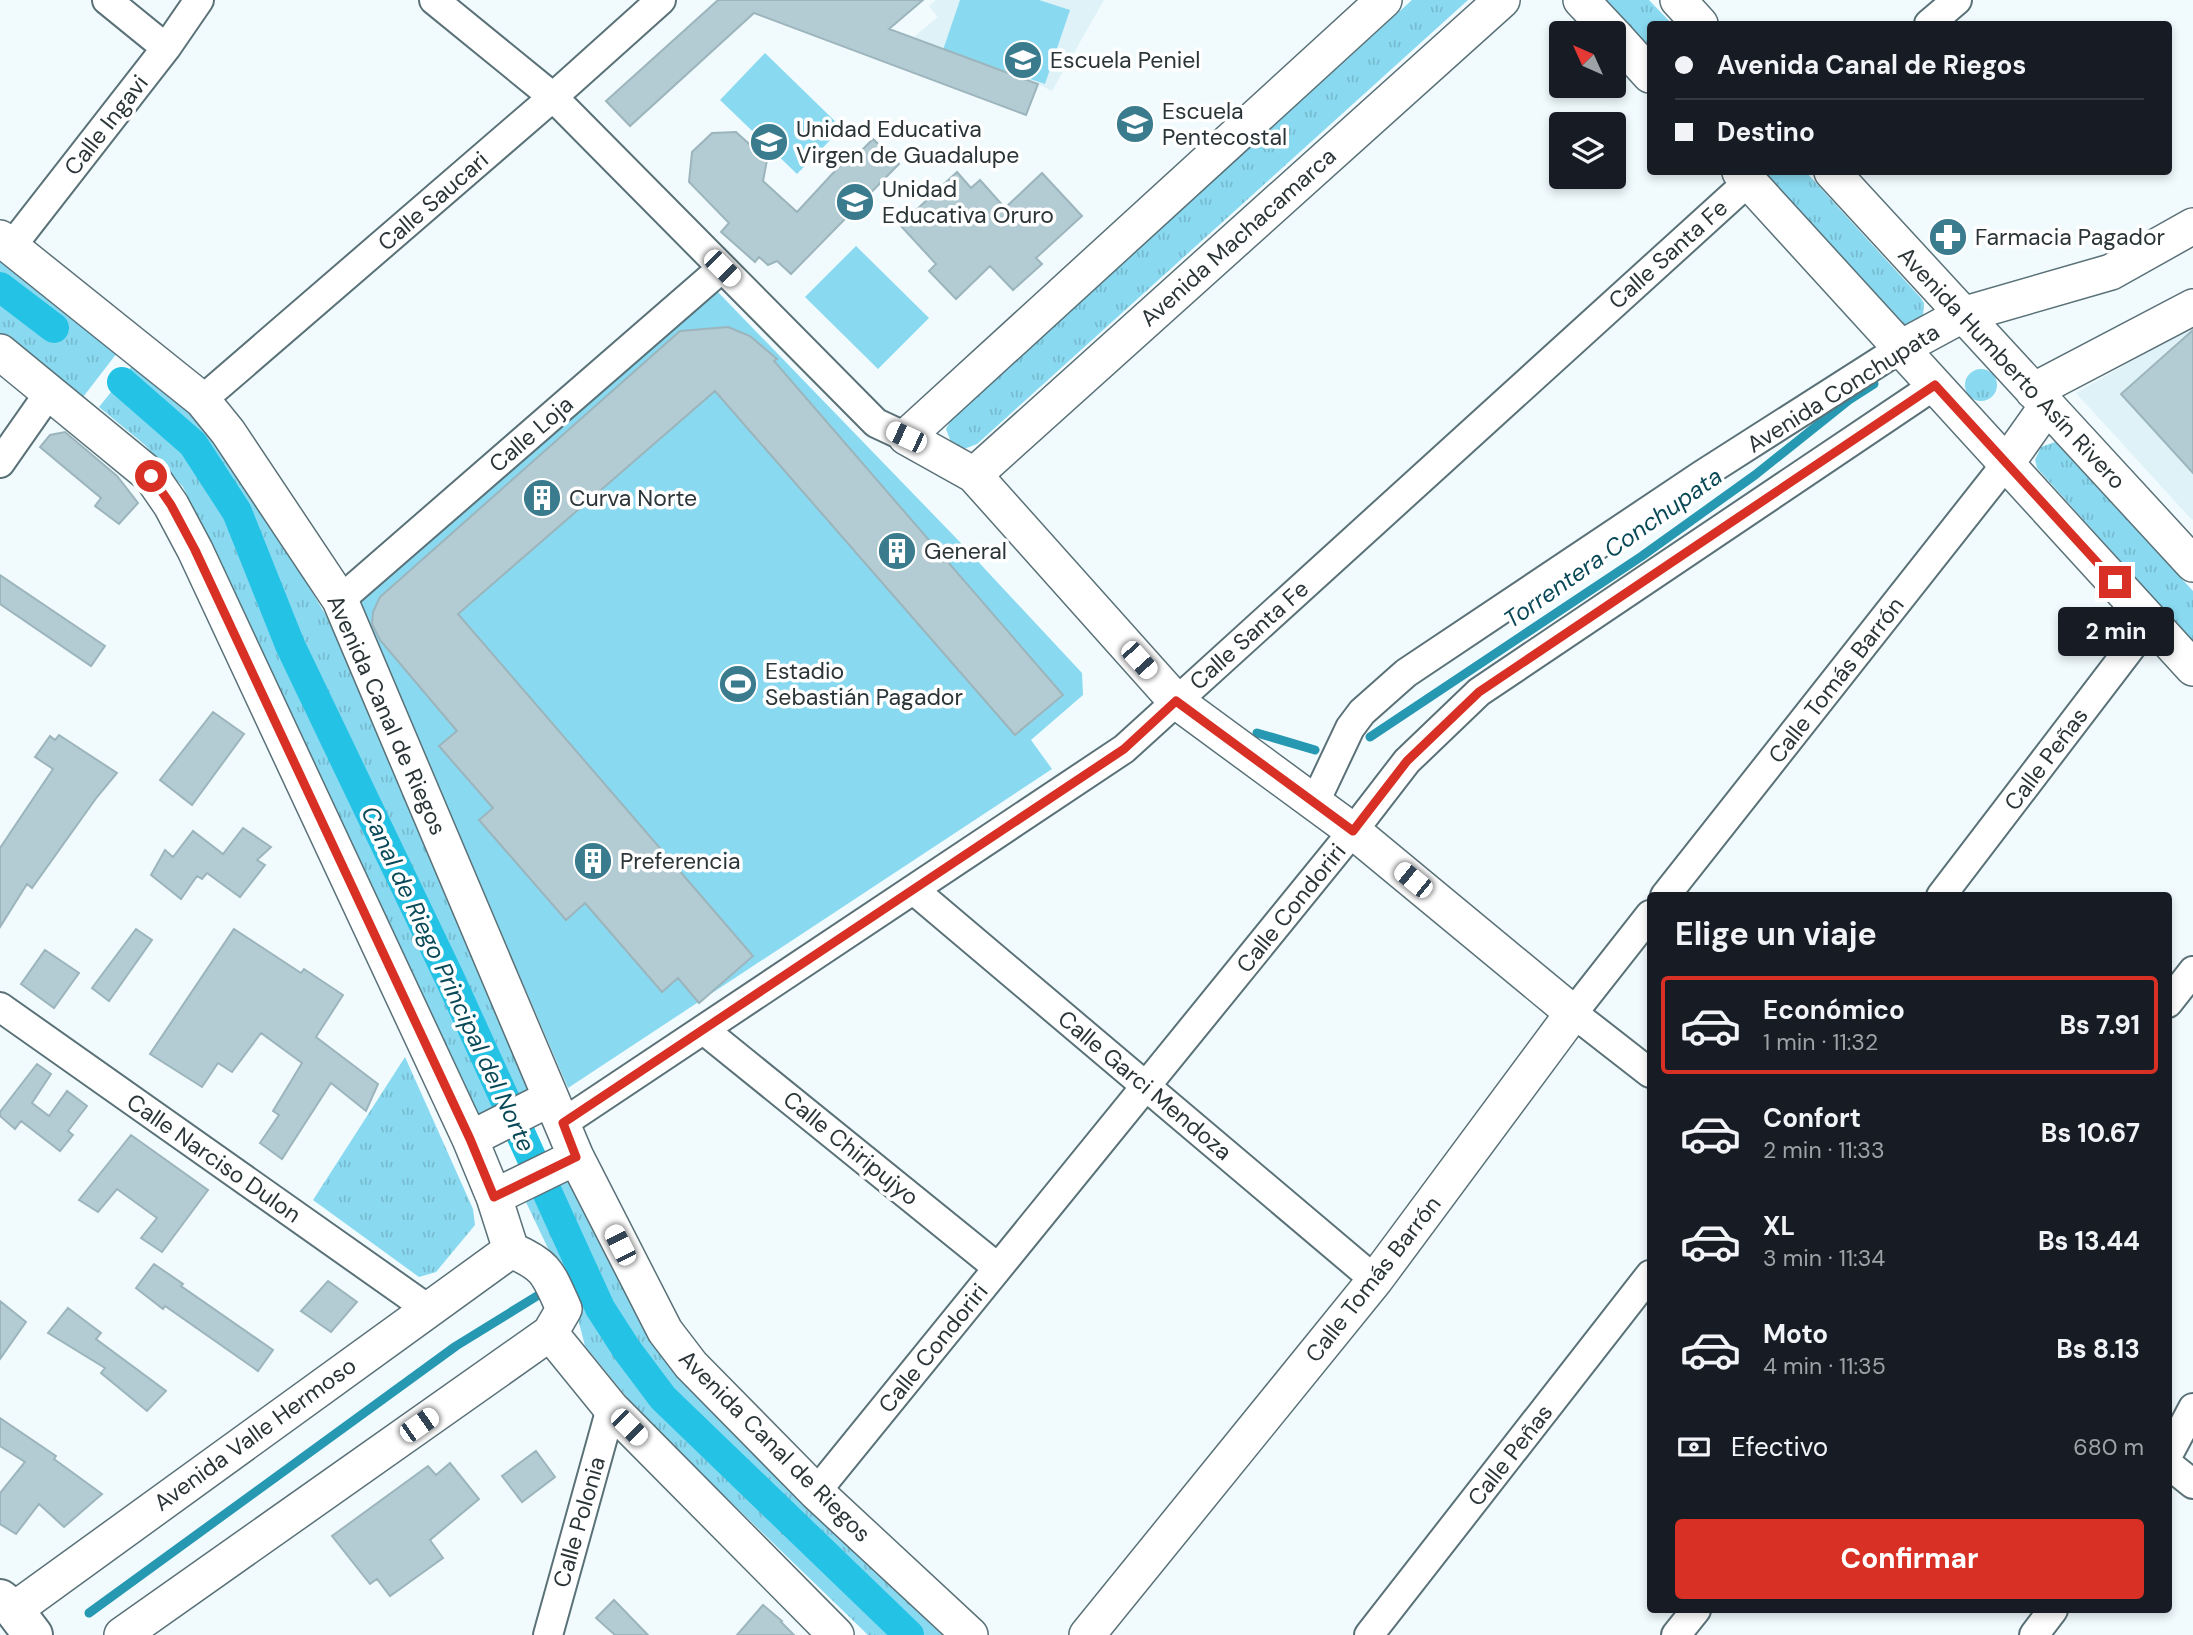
<!DOCTYPE html>
<html lang="es">
<meta charset="utf-8">
<style>
body{margin:0;font-family:"DM Sans",sans-serif;background:#20242c;color:#f1f3f6;height:100vh;display:flex;flex-direction:column;font-size:26px;white-space:nowrap}
*{box-sizing:border-box;margin:0}
p{font-size:23px;color:#9ea1a6}
.icon{flex:none;width:38px;height:38px;fill:none;stroke:currentColor;stroke-width:2;stroke-linecap:round;stroke-linejoin:round}
.map{position:relative;flex:1;overflow:hidden}
.side{position:absolute;left:1647px;top:892px;width:525px;height:721px;display:flex;flex-direction:column;background:#171b24;border-radius:7px;box-shadow:0 4px 10px #0003}
.side>*{flex:none}
.banner{position:absolute;left:1647px;top:21px;width:525px;height:154px;border-radius:7px;box-shadow:0 4px 10px #0003;display:grid;align-content:center;height:154px;padding:0 28px;background:#171b24}
.needle{width:46px;rotate:315deg}
.tools{position:absolute;left:1549px;top:21px;display:grid;gap:14px}
.tools a{display:grid;place-items:center;width:77px;height:77px;border-radius:7px;background:#171b24;box-shadow:0 4px 10px #0003;font-size:35px}
.end{position:absolute;width:32px;height:32px;margin:-16px;border:9px solid #d93025;background:#fff;box-shadow:0 0 0 4px #fff}
.from{border-radius:50%}
.bubble{position:absolute;height:49px;border-radius:7px;background:#171b24;box-shadow:0 4px 10px #0003;font-size:23px;font-weight:700;line-height:49px;text-align:center}
.car{position:absolute;width:21px;height:42px;margin:-21px -10px;border-radius:9px;box-shadow:0 0 5px 2px #0007;background:linear-gradient(#fff 24%,#345 0 40%,#fff 0 76%,#345 0 86%,#fff 0)}
.banner b{display:flex;align-items:center;gap:24px;height:66px;font-size:26px}
.banner b+b{border-top:2px solid #363941}
.banner i{width:18px;height:18px;background:#f1f3f6}
ul{padding:0;list-style:none}
li{display:flex;align-items:center;gap:21px;height:98px;margin:0 14px 10px;padding:0 14px;border:4px solid transparent;border-radius:7px}
li div{flex:1}
li b{display:block;font-size:26px}
li em{font-style:normal;font-weight:700}
li.on{border-color:#d93025}
li>.icon{width:63px;height:63px;stroke-width:1.5}
h2{padding:0 28px;font-size:32px;line-height:84px}
.pay{display:flex;align-items:center;gap:18px;height:77px;padding:0 28px;font-size:26px}
.pay p{margin-inline-start:auto}
.button{display:flex;gap:14px;margin-top:auto;padding:14px 28px}
.button a{flex:1;height:80px;border-radius:7px;background:#d93025;color:#fff;font-size:28px;font-weight:700;line-height:80px;text-align:center}
.map>svg:first-child{display:block}
.built{fill:#def2f8}
.grass{fill:url(#grass-tufts)}
.garden{fill:#89d9f0}
.lines{fill:none;stroke-linecap:round;stroke-linejoin:round}
.stream{stroke:#2698b1;stroke-width:9}
.canal{stroke:#24c2e5;stroke-width:30}
.building{fill:#b3cbd3;stroke:#9cb5bc;stroke-width:2}
.minor-casing{stroke:#5a7178;stroke-width:32}
.tertiary-casing{stroke:#5a7178;stroke-width:38}
.secondary-casing{stroke:#5a7178;stroke-width:42}
.minor{stroke:#fff;stroke-width:28}
.tertiary{stroke:#fff;stroke-width:35}
.secondary{stroke:#fff;stroke-width:38}
.route{stroke:#d93025;stroke-width:9}
.labels{text-anchor:middle;stroke-width:7;stroke-linejoin:round;paint-order:stroke}
.poi-label{font-size:23px;fill:#2b3538;stroke:#fff;text-anchor:start}
.street-label{font-size:23px;fill:#2b3538;stroke:#fff}
.water-label{font-size:24px;font-style:italic;fill:#0a4a58;stroke:#fff}
</style>
<div class="map">
<svg width="2193" height="1635" viewBox="0 0 2193 1635">
<defs>
<pattern id="grass-tufts" width="24" height="20" patternUnits="userSpaceOnUse" patternTransform="scale(1.75)"><rect width="24" height="20" fill="#89d9f0"/><path d="M3 7l-1-3M5 7V3M7 7l1-3M15 17l-1-3M17 17v-4M19 17l1-3" fill="none" stroke="#76bbcf"/></pattern>
</defs>
<rect width="100%" height="100%" fill="#f1fbfe"/>
<path class="built" d="M936,0H1104L1052,91L1038,84L914,37L938,17L929,6Z
M2193,326V519L2192,520L2076,393Z"/>
<path class="grass" d="M1412,0H1468L977,444L964,449L951,442L946,429L953,416Z
M1601,0H1649L1672,24H1650V54Z
M1758,172H1806L1920,297L1924,303L1923,316L1907,327L1900,326Z
M0,258L117,353L80,401L0,334Z
M136,361L192,408L234,460L328,619L532,1091L480,1119L183,487L145,445L99,407Z
M1965 385a16 16 0 1 1 32 0a16 16 0 1 1-32 0Z
M2055,442L2193,591V642L2037,468L2035,460L2041,447Z
M405,1057L473,1209L475,1225L436,1272L419,1277L313,1200Z
M572,1176L647,1333L946,1635H868L643,1417L585,1346L574,1303L524,1198Z"/>
<path class="garden" d="M960,0H1039L1070,10L1045,84L943,50Z
M765,53L842,128L797,174L720,100Z
M856,246L929,318L878,369L805,297Z
M714,288L957,539L1082,673L1083,695L1031,740L1052,769L568,1088L359,603Z"/>
<g class="lines">
<path class="stream" d="M1257,733L1315,750
M1370,737L1642,556L1755,475L1849,400L1874,384
M89,1613L456,1346L537,1296"/>
<path class="canal" d="M0,287L54,328
M122,382L193,444L237,512L290,645L450,979L600,1308L627,1350L663,1398L909,1635"/>
</g>
<path class="building" d="M718,0H923L889,29L1038,84L1026,115L754,13L630,126L606,101Z
M736,132L767,160L763,181L797,212L847,158L852,160L873,139L899,164L791,274L777,261L768,265L759,257L755,262L721,232L729,223L689,182L692,152L712,133Z
M957,172L971,188L980,180L1005,208L1042,173L1082,216L1036,258L1042,264L1013,290L990,266L956,299L929,271L936,264L900,225Z
M728,327L750,336L777,359L774,361L1063,695L1015,735L715,391L458,614L753,956L699,1003L678,978L662,992L585,903L566,920L479,820L493,808L439,746L457,731L380,640L372,624L373,612L380,597L680,331Z
M2193,330V473L2121,394Z
M65,432L117,476L138,503L119,524L95,506L101,498L40,447L50,435Z
M0,575L105,646L91,666L0,604Z
M213,712L244,734L192,805L160,780Z
M59,735L117,773L97,797L32,888L27,884L0,927V848L53,769L35,757L50,736L55,740Z
M243,828L271,847L257,860L265,865L240,897L207,873L202,879L197,876L181,899L151,875L165,850L173,857L193,831L223,854Z
M136,929L152,940L109,1001L92,988Z
M234,929L301,973L304,969L343,995L316,1037L378,1084L366,1111L331,1083L282,1159L260,1143L279,1115L273,1111L302,1063L261,1033L232,1072L218,1063L202,1087L150,1054Z
M45,950L79,973L54,1008L21,984Z
M37,1064L51,1074L32,1103L49,1116L67,1091L87,1106L68,1131L73,1135L60,1151L21,1121L15,1129L0,1116V1112Z
M131,1135L208,1190L162,1252L141,1238L157,1218L117,1189L98,1212L79,1200Z
M154,1264L183,1284L181,1286L273,1350L258,1371L165,1306L163,1309L136,1288Z
M328,1281L357,1302L331,1332L301,1311Z
M0,1301L26,1322L0,1359Z
M68,1308L101,1333L96,1339L166,1391L147,1411L101,1373L105,1368L48,1333Z
M0,1418L56,1456L54,1459L102,1494L64,1527L39,1504L16,1534L0,1524V1493L25,1462L0,1446Z
M536,1451L555,1477L522,1502L502,1476Z
M450,1463L479,1499L430,1540L443,1558L390,1596L377,1579L370,1584L332,1536L428,1466L436,1475Z
M614,1600L648,1635H615L596,1618Z
M763,1605L782,1621L781,1622L794,1635H737Z"/>
<g class="lines">
<g class="minor-casing">
<path id="minor" d="M107,0L166,48
M434,0L553,97L876,423L906,437
M1929,24L1957,0
M11,247L166,48L199,0
M202,400L553,97L661,0
M0,463L49,393
M340,600L722,268
M1315,802L1350,728L1362,712L1406,673L1702,475L1901,348
M915,891L1375,1280
M1665,896L2006,464
M1941,896L2151,621
M1650,915L1573,1013L1650,1073
M2168,1003L2193,971
M0,1007L428,1309
M704,1030L998,1268
M563,1123L1124,749L1749,181
M2168,1455L2193,1408
M2168,1464L2193,1484
M816,1492L1353,831L1407,761L1479,692L1935,385
M548,1635L611,1408
M1369,1635L1650,1275
M1676,1635L1696,1610
M2034,1635L2053,1610"/>
</g>
<g class="tertiary-casing">
<path id="tertiary" d="M1581,0L1612,33
M1678,0L1700,24
M1614,35L1650,75
M1740,172L2193,668
M1832,172L2193,564
M0,238L202,400L228,432L340,600L576,1157L665,1331L691,1365L816,1492L970,1635
M1901,348L1962,315L2111,272L2193,226
M0,352L151,476L171,505L195,550L470,1139L494,1197L511,1250C548,1266 548,1274 564,1309L550,1333L122,1635
M2033,391L2193,307
M2006,464L2047,406
M974,475L1502,0
M470,1139L551,1098
M494,1197L576,1157
M550,1333L611,1408L836,1635
M14,1610L511,1250
M1087,1635L1375,1280L1573,1013L1353,831L1176,701L974,475L906,437L1384,0"/>
</g>
<g class="secondary-casing">
<path id="secondary" d="M0,1599L14,1610L33,1635"/>
</g>
<use href="#minor" class="minor"/>
<use href="#tertiary" class="tertiary"/>
<use href="#secondary" class="secondary"/>
</g>
<g class="lines">
<path class="route" d="M151,476L171,505L195,550L470,1139L494,1197L576,1157L563,1123L1124,749L1176,701L1353,831L1407,761L1479,692L1935,385L2115,582"/>
</g>
<defs>
<g id="school-disc" transform="scale(2.0125)"><circle r="9.5" fill="#3a7c8e" stroke="#fff"/><path d="M0-5L7-2L0 1L-7-2ZM-4 1L0 2.5L4 1V4Q0 6-4 4Z" fill="#fff"/></g>
<g id="pharmacy-disc" transform="scale(2.0125)"><circle r="9.5" fill="#3a7c8e" stroke="#fff"/><path d="M-2-6h4v4h4v4h-4v4h-4v-4h-4v-4h4Z" fill="#fff"/></g>
<g id="building-disc" transform="scale(2.0125)"><circle r="9.5" fill="#3a7c8e" stroke="#fff"/><path d="M-4-6H4V6H1V3H-1V6H-4ZM-2.5-4.3h1.7v1.8h-1.7ZM.8-4.3h1.7v1.8H.8ZM-2.5-1h1.7V.8h-1.7ZM.8-1h1.7V.8H.8Z" fill="#fff"/></g>
<g id="stadium-disc" transform="scale(2.0125)"><circle r="9.5" fill="#3a7c8e" stroke="#fff"/><path d="M0-5a6.5 5 0 1 0 0 10a6.5 5 0 1 0 0-10ZM-3.5-1.8h7v3.6h-7Z" fill="#fff"/></g>
</defs>
<g fill-rule="evenodd">
<use href="#school-disc" x="1023" y="60"/>
<use href="#school-disc" x="1135" y="124"/>
<use href="#school-disc" x="769" y="142"/>
<use href="#school-disc" x="855" y="202"/>
<use href="#pharmacy-disc" x="1948" y="237"/>
<use href="#building-disc" x="542" y="498"/>
<use href="#building-disc" x="897" y="551"/>
<use href="#stadium-disc" x="738" y="684"/>
<use href="#building-disc" x="593" y="861"/>
</g>
<g class="labels">
<g class="poi-label">
<text x="1050" y="68">Escuela Peniel</text>
<text x="1162" y="119">Escuela<tspan x="1162" dy="26">Pentecostal</tspan></text>
<text x="796" y="137">Unidad Educativa<tspan x="796" dy="26">Virgen de Guadalupe</tspan></text>
<text x="882" y="197">Unidad<tspan x="882" dy="26">Educativa Oruro</tspan></text>
<text x="1975" y="245">Farmacia Pagador</text>
<text x="569" y="506">Curva Norte</text>
<text x="924" y="559">General</text>
<text x="765" y="679">Estadio<tspan x="765" dy="26">Sebastián Pagador</tspan></text>
<text x="620" y="869">Preferencia</text>
</g>
<g class="street-label">
<text transform="translate(106 125) rotate(-52)" y="8">Calle Ingavi</text>
<text transform="translate(433 201) rotate(-41)" y="8">Calle Saucari</text>
<text transform="translate(1238 237) rotate(-42)" y="8">Avenida Machacamarca</text>
<text transform="translate(1668 254) rotate(-42)" y="8">Calle Santa Fe</text>
<text transform="translate(2012 368) rotate(47)" y="8">Avenida Humberto Asín Rivero</text>
<text transform="translate(1843 388) rotate(-32)" y="8">Avenida Conchupata</text>
<text transform="translate(531 434) rotate(-41)" y="8">Calle Loja</text>
<text transform="translate(1249 635) rotate(-42)" y="8">Calle Santa Fe</text>
<text transform="translate(1836 680) rotate(-52)" y="8">Calle Tomás Barrón</text>
<text transform="translate(387 715) rotate(66)" y="8">Avenida Canal de Riegos</text>
<text transform="translate(2046 759) rotate(-53)" y="8">Calle Peñas</text>
<text transform="translate(1291 908) rotate(-51)" y="8">Calle Condoriri</text>
<text transform="translate(1145 1085) rotate(40)" y="8">Calle Garci Mendoza</text>
<text transform="translate(851 1148) rotate(39)" y="8">Calle Chiripujyo</text>
<text transform="translate(214 1158) rotate(35)" y="8">Calle Narciso Dulon</text>
<text transform="translate(1373 1279) rotate(-52)" y="8">Calle Tomás Barrón</text>
<text transform="translate(933 1348) rotate(-51)" y="8">Calle Condoriri</text>
<text transform="translate(255 1434) rotate(-36)" y="8">Avenida Valle Hermoso</text>
<text transform="translate(775 1446) rotate(45)" y="8">Avenida Canal de Riegos</text>
<text transform="translate(1510 1455) rotate(-52)" y="8">Calle Peñas</text>
<text transform="translate(579 1522) rotate(-74)" y="8">Calle Polonia</text>
</g>
<g class="water-label">
<text transform="translate(1613 548) rotate(-35)" y="8">Torrentera Conchupata</text>
<text transform="translate(448 979) rotate(65)" y="8">Canal de Riego Principal del Norte</text>
</g>
</g>
</svg>
<div class="tools">
<a><svg class="needle" viewBox="-14 -14 28 28"><path d="M0-13l5 13h-10z" fill="#e53935"/><path d="M0 13l5-13h-10z" fill="#9ea1a6"/></svg></a>
<a><svg class="icon" aria-label="layers" viewBox="0 0 24 24"><path d="M12 4l9 5-9 5-9-5zM3 14l9 5 9-5"/></svg></a>
</div>
<i class="end from" style="left:151px;top:476px"></i>
<i class="end" style="left:2115px;top:582px"></i>
<div class="bubble" style="left:2058px;top:607px;width:116px">2 min</div>
<i class="car" style="left:722px;top:268px;rotate:135deg"></i>
<i class="car" style="left:906px;top:437px;rotate:295deg"></i>
<i class="car" style="left:1139px;top:660px;rotate:138deg"></i>
<i class="car" style="left:1413px;top:880px;rotate:309deg"></i>
<i class="car" style="left:620px;top:1245px;rotate:333deg"></i>
<i class="car" style="left:419px;top:1425px;rotate:55deg"></i>
<i class="car" style="left:629px;top:1427px;rotate:135deg"></i>
<div class="banner">
<b><i class="from"></i>Avenida Canal de Riegos</b>
<b><i></i>Destino</b>
</div>
<section class="side">
<h2>Elige un viaje</h2>
<ul>
<li class="on"><svg class="icon" aria-label="car" viewBox="0 0 24 24"><path d="M5 17H2v-5l4-1 3-4h7l3 4 3 1v5h-3M9 17h6M6 11h13"/><circle cx="7" cy="17" r="2"/><circle cx="17" cy="17" r="2"/></svg><div><b>Económico</b><p>1 min · 11:32</p></div><em>Bs 7.91</em></li>
<li><svg class="icon" aria-label="car" viewBox="0 0 24 24"><path d="M5 17H2v-5l4-1 3-4h7l3 4 3 1v5h-3M9 17h6M6 11h13"/><circle cx="7" cy="17" r="2"/><circle cx="17" cy="17" r="2"/></svg><div><b>Confort</b><p>2 min · 11:33</p></div><em>Bs 10.67</em></li>
<li><svg class="icon" aria-label="car" viewBox="0 0 24 24"><path d="M5 17H2v-5l4-1 3-4h7l3 4 3 1v5h-3M9 17h6M6 11h13"/><circle cx="7" cy="17" r="2"/><circle cx="17" cy="17" r="2"/></svg><div><b>XL</b><p>3 min · 11:34</p></div><em>Bs 13.44</em></li>
<li><svg class="icon" aria-label="car" viewBox="0 0 24 24"><path d="M5 17H2v-5l4-1 3-4h7l3 4 3 1v5h-3M9 17h6M6 11h13"/><circle cx="7" cy="17" r="2"/><circle cx="17" cy="17" r="2"/></svg><div><b>Moto</b><p>4 min · 11:35</p></div><em>Bs 8.13</em></li>
</ul>
<div class="pay"><svg class="icon" aria-label="cash" viewBox="0 0 24 24"><path d="M3 7h18v10H3z"/><circle cx="12" cy="12" r="2"/></svg>Efectivo<p>680 m</p></div>
<div class="button"><a>Confirmar</a></div>
</section>
</div>
